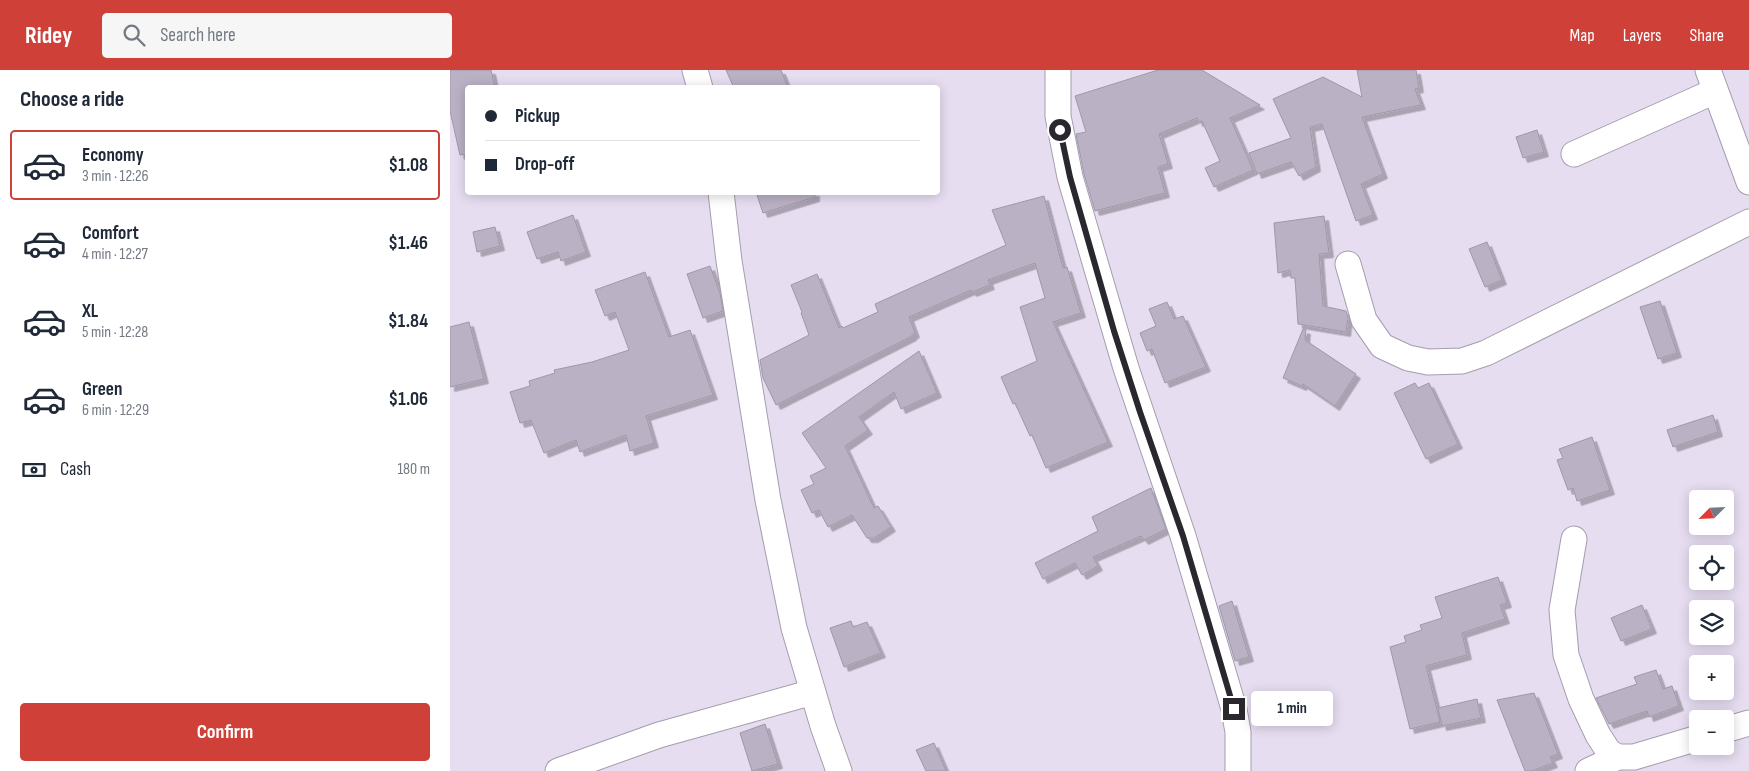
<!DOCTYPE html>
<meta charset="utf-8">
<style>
body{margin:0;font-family:"Sofia Sans Condensed",sans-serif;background:#f6f6f7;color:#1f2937;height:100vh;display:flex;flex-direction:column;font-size:19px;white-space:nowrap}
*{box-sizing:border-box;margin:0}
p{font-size:16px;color:#747a83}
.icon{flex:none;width:28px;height:28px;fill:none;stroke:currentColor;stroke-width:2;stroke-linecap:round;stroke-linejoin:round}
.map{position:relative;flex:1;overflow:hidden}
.sheet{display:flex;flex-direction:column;background:#fff;width:450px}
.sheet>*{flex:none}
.top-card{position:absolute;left:15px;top:15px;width:475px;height:110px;border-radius:5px;box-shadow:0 2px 12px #0003;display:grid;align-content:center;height:110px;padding:0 20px;background:#fff}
.needle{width:32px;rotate:246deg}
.fabs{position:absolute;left:1239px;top:420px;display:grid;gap:10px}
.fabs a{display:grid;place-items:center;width:45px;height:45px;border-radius:5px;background:#fff;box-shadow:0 2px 12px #0003;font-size:25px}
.end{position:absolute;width:22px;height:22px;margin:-11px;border:6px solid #2b272f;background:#fff;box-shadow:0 0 0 2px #fff}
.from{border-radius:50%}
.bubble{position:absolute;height:35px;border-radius:5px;background:#fff;box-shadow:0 2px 12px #0003;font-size:16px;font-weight:700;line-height:35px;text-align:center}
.top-card b{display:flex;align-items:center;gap:18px;height:48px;font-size:19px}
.top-card b+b{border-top:1px solid #e0e1e3}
.top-card i{width:12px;height:12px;background:#1f2937}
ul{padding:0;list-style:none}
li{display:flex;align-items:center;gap:15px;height:70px;margin:0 10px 8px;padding:0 10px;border:2px solid transparent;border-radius:5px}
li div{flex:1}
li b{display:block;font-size:19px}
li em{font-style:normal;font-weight:700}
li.on{border-color:#ce4038}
li>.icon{width:45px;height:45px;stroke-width:1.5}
h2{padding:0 20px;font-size:22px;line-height:60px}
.pay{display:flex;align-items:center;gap:12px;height:55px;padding:0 20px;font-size:19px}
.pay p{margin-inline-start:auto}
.button{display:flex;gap:10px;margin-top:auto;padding:10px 20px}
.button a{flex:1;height:58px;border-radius:5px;background:#ce4038;color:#fff;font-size:20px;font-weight:700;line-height:58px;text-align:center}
header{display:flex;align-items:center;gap:30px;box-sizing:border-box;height:70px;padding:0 25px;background:#ce4038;color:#fff}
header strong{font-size:24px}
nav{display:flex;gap:28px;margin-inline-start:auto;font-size:18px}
.search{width:350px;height:45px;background:#f6f6f7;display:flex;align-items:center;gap:12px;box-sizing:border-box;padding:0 18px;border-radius:5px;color:#747a83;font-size:19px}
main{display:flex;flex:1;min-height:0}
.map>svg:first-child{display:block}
.building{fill:#bab1c4;stroke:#a097a9;filter:url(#shadow)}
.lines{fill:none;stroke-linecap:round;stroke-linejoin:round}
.minor-casing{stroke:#a59cae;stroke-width:27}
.minor{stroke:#fff;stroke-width:25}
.route{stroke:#2b272f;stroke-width:6}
</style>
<header>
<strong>Ridey</strong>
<div class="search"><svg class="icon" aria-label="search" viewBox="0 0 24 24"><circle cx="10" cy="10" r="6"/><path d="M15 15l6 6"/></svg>Search here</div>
<nav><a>Map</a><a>Layers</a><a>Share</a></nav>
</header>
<main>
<section class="sheet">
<h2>Choose a ride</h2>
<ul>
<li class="on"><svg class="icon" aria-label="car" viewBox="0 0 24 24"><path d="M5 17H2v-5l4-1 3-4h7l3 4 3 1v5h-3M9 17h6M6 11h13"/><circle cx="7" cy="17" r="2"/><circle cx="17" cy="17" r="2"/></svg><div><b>Economy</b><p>3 min · 12:26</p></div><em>$1.08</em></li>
<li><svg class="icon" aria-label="car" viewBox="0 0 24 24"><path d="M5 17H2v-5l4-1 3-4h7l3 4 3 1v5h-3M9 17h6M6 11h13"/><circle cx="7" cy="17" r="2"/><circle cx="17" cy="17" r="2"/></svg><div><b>Comfort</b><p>4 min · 12:27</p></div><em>$1.46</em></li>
<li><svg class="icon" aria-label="car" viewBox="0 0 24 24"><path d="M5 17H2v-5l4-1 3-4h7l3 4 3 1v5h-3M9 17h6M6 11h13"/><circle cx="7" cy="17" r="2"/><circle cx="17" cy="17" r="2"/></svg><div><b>XL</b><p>5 min · 12:28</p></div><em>$1.84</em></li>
<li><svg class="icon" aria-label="car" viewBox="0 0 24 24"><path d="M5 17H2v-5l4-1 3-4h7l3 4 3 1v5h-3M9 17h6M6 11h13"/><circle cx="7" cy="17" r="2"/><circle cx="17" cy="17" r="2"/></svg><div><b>Green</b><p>6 min · 12:29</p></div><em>$1.06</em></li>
</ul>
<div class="pay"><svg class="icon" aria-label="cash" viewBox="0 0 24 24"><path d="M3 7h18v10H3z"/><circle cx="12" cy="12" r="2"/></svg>Cash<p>180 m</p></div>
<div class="button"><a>Confirm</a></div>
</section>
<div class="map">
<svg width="1299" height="701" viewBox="0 0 1299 701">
<defs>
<filter id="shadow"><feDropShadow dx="4.5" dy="4.5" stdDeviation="0" flood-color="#0004"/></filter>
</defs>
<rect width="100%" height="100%" fill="#e7ddf1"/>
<path class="building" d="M0,0H41L45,18H18V84L10,85L0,41Z
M276,0H331L338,18H284Z
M708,0H752L810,35L780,48L803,100L764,117L755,98L770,91L752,51L748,52L747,48L709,64L718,94L708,97L715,123L645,141L634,104L626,64L636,62L625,26Z
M907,0H966L969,18L965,19L971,35L912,47L933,104L911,114L923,145L906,151L872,54L860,57L866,97L849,106L841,92L807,104L799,83L841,68L823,29L873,7L912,27Z
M1087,60L1094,82L1073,88L1066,67Z
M306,122H365V127L313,143Z
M594,126L613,198L617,197L631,243L603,252L658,372L596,398L582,365L580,366L565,333L563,334L551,307L587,291L570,237L595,228L585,193L538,210L540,215L522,222L521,220L459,247L465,263L462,265V266L326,335L313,308L310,290L359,265L351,243L352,242L341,215L367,204L389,258L392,256L393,258L428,242L425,234L556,175L542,140Z
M123,145L136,182L111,191L108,182L87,189L77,162Z
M874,146L879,183L869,184L873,236L896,241L898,247L896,262L848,254L845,208H841L840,200L828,203L824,153Z
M45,157L50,176L27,182L23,162Z
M1037,172L1052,210L1035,217L1019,179Z
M260,196L270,223L273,241L253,248L237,204Z
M195,202L219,267L240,260L263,325L196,346L204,373L180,381L176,365L130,382L126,370L94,383L81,350L70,353L60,322L80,316L79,311L105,303L104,300L142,292L179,280L165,242L155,246L145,220Z
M1210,231L1227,283L1208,289L1190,237Z
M717,232L724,249L733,246L756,297L715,313L702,279L697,281L690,263L706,256L699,239Z
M19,252L34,309L0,317V257Z
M853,259L856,260L855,270L906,304L885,336L853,314L852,316L833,308Z
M469,281L487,323L451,339L444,322L409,347L418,360L395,376L424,438L428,436L441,457L424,468H417L402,445L378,457L369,440L362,443L351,420L364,414L360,406L376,398L352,363Z
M965,313L968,318L979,313L1008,374L976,389L944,323Z
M1263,345L1268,362L1223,377L1217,360Z
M1142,367L1160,420L1127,431L1123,418L1118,420L1107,390L1113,388L1109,379Z
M701,418L716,459L694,470L691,466L643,487L648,496L632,505L625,493L593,509L585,493L648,461L642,447Z
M1048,507L1057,533L1050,535L1055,549L1012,563L1017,585L976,596L990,652L960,659L940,577L956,572L954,566L972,560L970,555L992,548L985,527Z
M782,531L799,587L785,591L769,536Z
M1192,535L1202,559L1171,571L1161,548Z
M401,551L403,557L417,552L431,583L394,597L380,558Z
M1206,600L1213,619L1222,616L1229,636L1199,647L1197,641L1159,654L1146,628L1187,614L1184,607Z
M1084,623L1108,684L1100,687L1103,693L1082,701H1075L1047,630Z
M1027,629L1031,648L992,656L988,638Z
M315,654L328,694L302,701L290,663Z
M484,673L496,701H476L466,680Z"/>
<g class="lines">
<g class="minor-casing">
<path id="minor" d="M245,0L250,18
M608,0V46L620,107L676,298L733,466L784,639L788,662V701
M1258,0L1299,112
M1124,84L1265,21
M271,122L279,191L318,430L344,558L373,656L389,701
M898,194L914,250L932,276L958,288L978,292L1012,291L1036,283L1299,152
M1124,469L1112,540L1116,585L1131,629L1148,665L1159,682L1168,687H1184L1248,668
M1275,660L1299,653
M108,701L209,665L363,622
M1138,701L1168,687"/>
</g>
<use href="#minor" class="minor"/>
</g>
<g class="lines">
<path class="route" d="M610,60L620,107L664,261L690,342L733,466L784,639"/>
</g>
</svg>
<div class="fabs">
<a><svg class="needle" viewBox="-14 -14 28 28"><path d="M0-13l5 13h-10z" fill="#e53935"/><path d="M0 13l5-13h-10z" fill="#747a83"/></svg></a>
<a><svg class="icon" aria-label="locate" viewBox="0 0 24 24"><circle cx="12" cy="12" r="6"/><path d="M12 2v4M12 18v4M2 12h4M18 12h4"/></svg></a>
<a><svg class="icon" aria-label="layers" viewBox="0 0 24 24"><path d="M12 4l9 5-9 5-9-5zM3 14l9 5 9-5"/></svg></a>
<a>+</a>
<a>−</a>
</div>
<i class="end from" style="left:610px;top:60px"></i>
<i class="end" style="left:784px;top:639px"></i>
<div class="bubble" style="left:801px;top:621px;width:82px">1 min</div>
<div class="top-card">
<b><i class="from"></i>Pickup</b>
<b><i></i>Drop-off</b>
</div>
</div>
</main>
